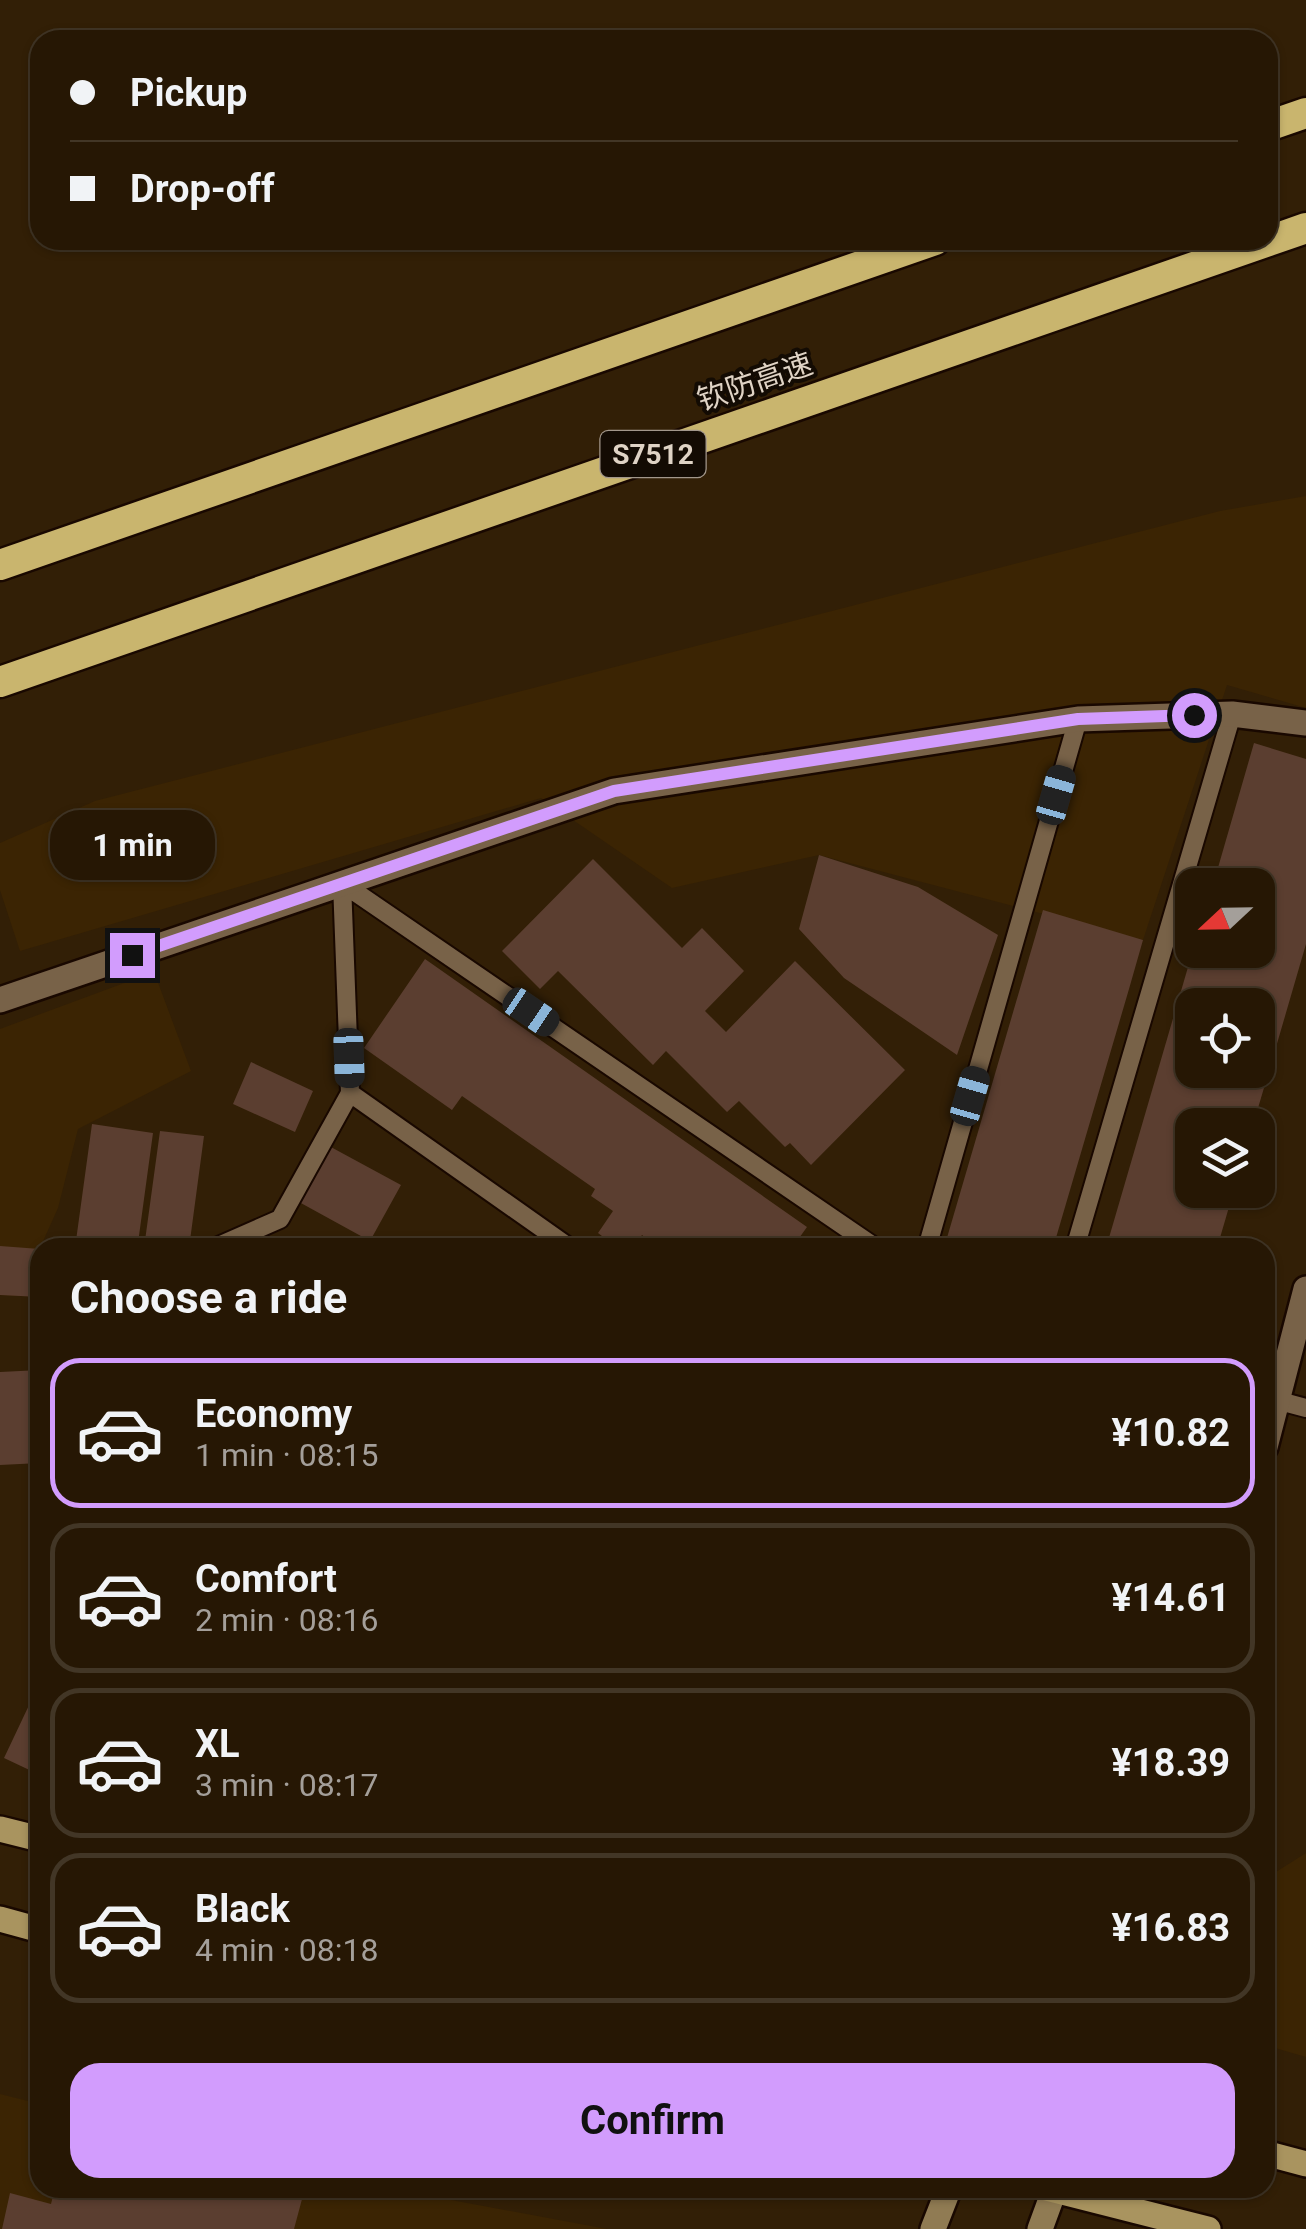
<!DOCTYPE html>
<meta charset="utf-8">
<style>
body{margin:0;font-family:Roboto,"Noto Sans SC",sans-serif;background:#322413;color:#f1f3f6;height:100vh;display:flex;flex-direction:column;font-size:38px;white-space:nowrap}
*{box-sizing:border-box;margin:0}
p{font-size:32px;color:#a49f9a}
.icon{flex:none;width:55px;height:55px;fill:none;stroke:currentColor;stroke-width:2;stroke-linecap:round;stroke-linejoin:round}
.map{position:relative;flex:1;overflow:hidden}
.drawer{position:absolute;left:30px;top:1238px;width:1245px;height:960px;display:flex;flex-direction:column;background:#261704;border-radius:30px;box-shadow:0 2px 8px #0004,0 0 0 2px #423626}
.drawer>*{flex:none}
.top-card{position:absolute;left:30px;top:30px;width:1248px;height:220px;border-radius:30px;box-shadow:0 2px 8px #0004,0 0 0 2px #423626;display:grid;align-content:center;height:220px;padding:0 40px;background:#261704}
.needle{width:65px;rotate:248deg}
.buttons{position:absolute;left:1175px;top:868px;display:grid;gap:20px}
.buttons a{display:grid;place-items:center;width:100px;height:100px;border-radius:20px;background:#261704;box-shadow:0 2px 8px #0004,0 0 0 2px #423626;font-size:50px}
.end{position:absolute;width:45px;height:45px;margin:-22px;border:12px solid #d29cfd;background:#111;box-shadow:0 0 0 5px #111}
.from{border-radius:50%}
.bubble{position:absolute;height:70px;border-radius:30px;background:#261704;box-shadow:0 2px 8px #0004,0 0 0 2px #423626;font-size:32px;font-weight:700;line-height:70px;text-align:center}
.car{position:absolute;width:30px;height:60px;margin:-30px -15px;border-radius:12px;box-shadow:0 0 8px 2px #0007;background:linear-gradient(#222 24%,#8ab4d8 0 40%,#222 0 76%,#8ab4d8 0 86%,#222 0)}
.top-card b{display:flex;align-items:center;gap:35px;height:95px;font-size:38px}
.top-card b+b{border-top:2px solid #423626}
.top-card i{width:25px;height:25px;background:#f1f3f6}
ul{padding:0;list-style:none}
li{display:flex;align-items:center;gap:30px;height:150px;margin:0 20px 15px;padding:0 20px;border:5px solid #423626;border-radius:30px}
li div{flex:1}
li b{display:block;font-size:38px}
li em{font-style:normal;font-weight:700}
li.active{border-color:#d29cfd}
li>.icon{width:90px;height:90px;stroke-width:1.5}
h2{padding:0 40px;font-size:45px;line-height:120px}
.cta{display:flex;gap:20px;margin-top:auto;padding:20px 40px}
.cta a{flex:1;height:115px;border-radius:30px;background:#d29cfd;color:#111;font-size:40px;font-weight:700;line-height:115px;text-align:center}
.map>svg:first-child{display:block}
.built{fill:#3b2403}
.building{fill:#5b3e30;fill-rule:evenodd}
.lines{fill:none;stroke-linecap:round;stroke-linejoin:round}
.service-casing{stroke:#190800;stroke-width:22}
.minor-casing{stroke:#190800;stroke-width:30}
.secondary-casing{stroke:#190800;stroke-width:30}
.primary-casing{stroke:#190800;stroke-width:30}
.motorway-casing{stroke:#190800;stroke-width:35}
.service{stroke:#786248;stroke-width:18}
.minor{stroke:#786248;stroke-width:25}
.secondary{stroke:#907b53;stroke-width:25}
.primary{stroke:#a9945f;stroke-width:25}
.motorway{stroke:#c9b56e;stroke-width:30}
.route{stroke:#d29cfd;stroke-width:12}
.labels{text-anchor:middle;stroke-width:8;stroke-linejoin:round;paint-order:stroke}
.shield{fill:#130b03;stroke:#a2978b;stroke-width:2.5}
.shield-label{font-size:28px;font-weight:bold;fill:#dfd3c5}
.street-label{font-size:30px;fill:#dfd3c5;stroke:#130b03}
</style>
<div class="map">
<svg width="1306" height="2229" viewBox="0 0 1306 2229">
<rect width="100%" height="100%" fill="#321f06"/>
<path class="built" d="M1306,496V708L1227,685L1143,940L819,855L672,888L541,798L20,951L0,890V843L95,801L1220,511Z
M154,972L191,1071L78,1129L58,1208L40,1248V1297L0,1295V1029Z
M1306,1853V2057L1265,2045V1879Z
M0,2094L40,2104V2188H387L607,2229H0Z"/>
<path class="building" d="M1254,743L1306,759V944L1274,1054L1253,1125H1192V1190H1234L1217,1248H1106L1193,950H1258V885H1213ZM1192,1005H1258V1070H1192Z
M819,855L918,887L998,935L957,1055L844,978L799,929Z
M593,859L682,948L702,928L744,971L705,1011L726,1032L795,961L905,1070L811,1165L790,1143L785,1147L739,1101L727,1112L666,1051L653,1065L558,971L540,989L502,951Z
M1043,910L1143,940L1129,989L1053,1248H944Z
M425,959L807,1227L792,1248H659L642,1235L633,1248H618L598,1233L613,1211L591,1196L595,1189L462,1096L452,1110L364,1048Z
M251,1062L313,1091L295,1132L233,1104Z
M92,1124L153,1133L138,1243L127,1241L126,1248H75Z
M160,1131L204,1136L189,1248H144Z
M329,1146L401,1185L370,1241L299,1202Z
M0,1246L40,1249V1297L0,1295Z
M40,1370V1463L0,1465V1372Z
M40,1654V1677L31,1673Z
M40,1682V1775L4,1758Z
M55,2188H305L294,2229H2L10,2193L51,2204Z"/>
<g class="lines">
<g class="service-casing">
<path id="service" d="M342,883L876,1248
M350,1093L570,1248
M214,1248L280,1219L350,1093L342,883
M927,1248L1078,719
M1075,1248L1232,714
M1265,1397L1306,1408"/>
</g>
<g class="minor-casing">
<path id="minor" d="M0,1000L614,791L1078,719L1232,714L1306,723
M1265,1447L1306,1289"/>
</g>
<g class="secondary-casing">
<path id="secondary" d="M933,2229L949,2188
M1040,2229L1055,2188"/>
</g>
<g class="primary-casing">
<path id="primary" d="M0,1829L40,1839
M0,1919L40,1930
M1265,2153L1306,2164
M1046,2188L1208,2229"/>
</g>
<g class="motorway-casing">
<path id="motorway" d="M1268,126L1306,113
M0,565L935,240
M0,682L1306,228"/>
</g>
<use href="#service" class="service"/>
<use href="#minor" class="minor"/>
<use href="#secondary" class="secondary"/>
<use href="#primary" class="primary"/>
<use href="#motorway" class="motorway"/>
</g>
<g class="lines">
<path class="route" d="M132,955L614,791L1078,719L1194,715"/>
</g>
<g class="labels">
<rect class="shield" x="600.5" y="431" width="105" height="46" rx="8"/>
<g class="shield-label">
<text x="653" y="464">S7512</text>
</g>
<g class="street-label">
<text transform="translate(755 382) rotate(-19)" y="10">钦防高速</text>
</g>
</g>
</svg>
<div class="buttons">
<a><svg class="needle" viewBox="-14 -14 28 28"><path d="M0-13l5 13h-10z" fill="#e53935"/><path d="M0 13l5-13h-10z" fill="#a49f9a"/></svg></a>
<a><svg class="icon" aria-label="locate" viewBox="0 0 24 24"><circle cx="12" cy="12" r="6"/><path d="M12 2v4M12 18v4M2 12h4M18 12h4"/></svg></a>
<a><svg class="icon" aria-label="layers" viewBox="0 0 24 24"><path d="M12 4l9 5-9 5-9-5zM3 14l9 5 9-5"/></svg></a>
</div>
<i class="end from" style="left:1194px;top:715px"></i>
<i class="end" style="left:132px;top:955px"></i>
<div class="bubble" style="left:50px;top:810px;width:165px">1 min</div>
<i class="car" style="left:1056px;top:795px;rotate:16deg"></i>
<i class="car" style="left:531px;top:1012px;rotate:124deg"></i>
<i class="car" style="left:349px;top:1058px;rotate:178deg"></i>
<i class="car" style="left:970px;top:1096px;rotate:16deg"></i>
<div class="top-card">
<b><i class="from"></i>Pickup</b>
<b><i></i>Drop-off</b>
</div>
<section class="drawer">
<h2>Choose a ride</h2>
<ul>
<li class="active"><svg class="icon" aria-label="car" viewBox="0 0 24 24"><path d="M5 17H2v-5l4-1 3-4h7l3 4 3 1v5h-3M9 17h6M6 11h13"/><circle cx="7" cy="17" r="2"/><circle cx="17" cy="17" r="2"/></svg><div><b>Economy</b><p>1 min · 08:15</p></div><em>¥10.82</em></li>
<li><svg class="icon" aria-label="car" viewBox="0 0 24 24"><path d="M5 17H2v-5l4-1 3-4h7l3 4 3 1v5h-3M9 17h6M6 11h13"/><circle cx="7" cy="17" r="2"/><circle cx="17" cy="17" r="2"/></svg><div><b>Comfort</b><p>2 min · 08:16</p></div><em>¥14.61</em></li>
<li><svg class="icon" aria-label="car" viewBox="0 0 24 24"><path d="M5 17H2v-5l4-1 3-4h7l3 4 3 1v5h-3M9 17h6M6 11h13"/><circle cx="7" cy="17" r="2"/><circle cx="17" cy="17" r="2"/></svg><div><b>XL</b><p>3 min · 08:17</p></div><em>¥18.39</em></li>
<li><svg class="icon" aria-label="car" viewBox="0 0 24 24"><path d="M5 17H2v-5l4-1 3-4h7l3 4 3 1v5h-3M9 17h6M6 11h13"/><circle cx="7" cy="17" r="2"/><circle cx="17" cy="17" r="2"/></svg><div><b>Black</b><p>4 min · 08:18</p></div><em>¥16.83</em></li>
</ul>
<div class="cta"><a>Confirm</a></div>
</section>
</div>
